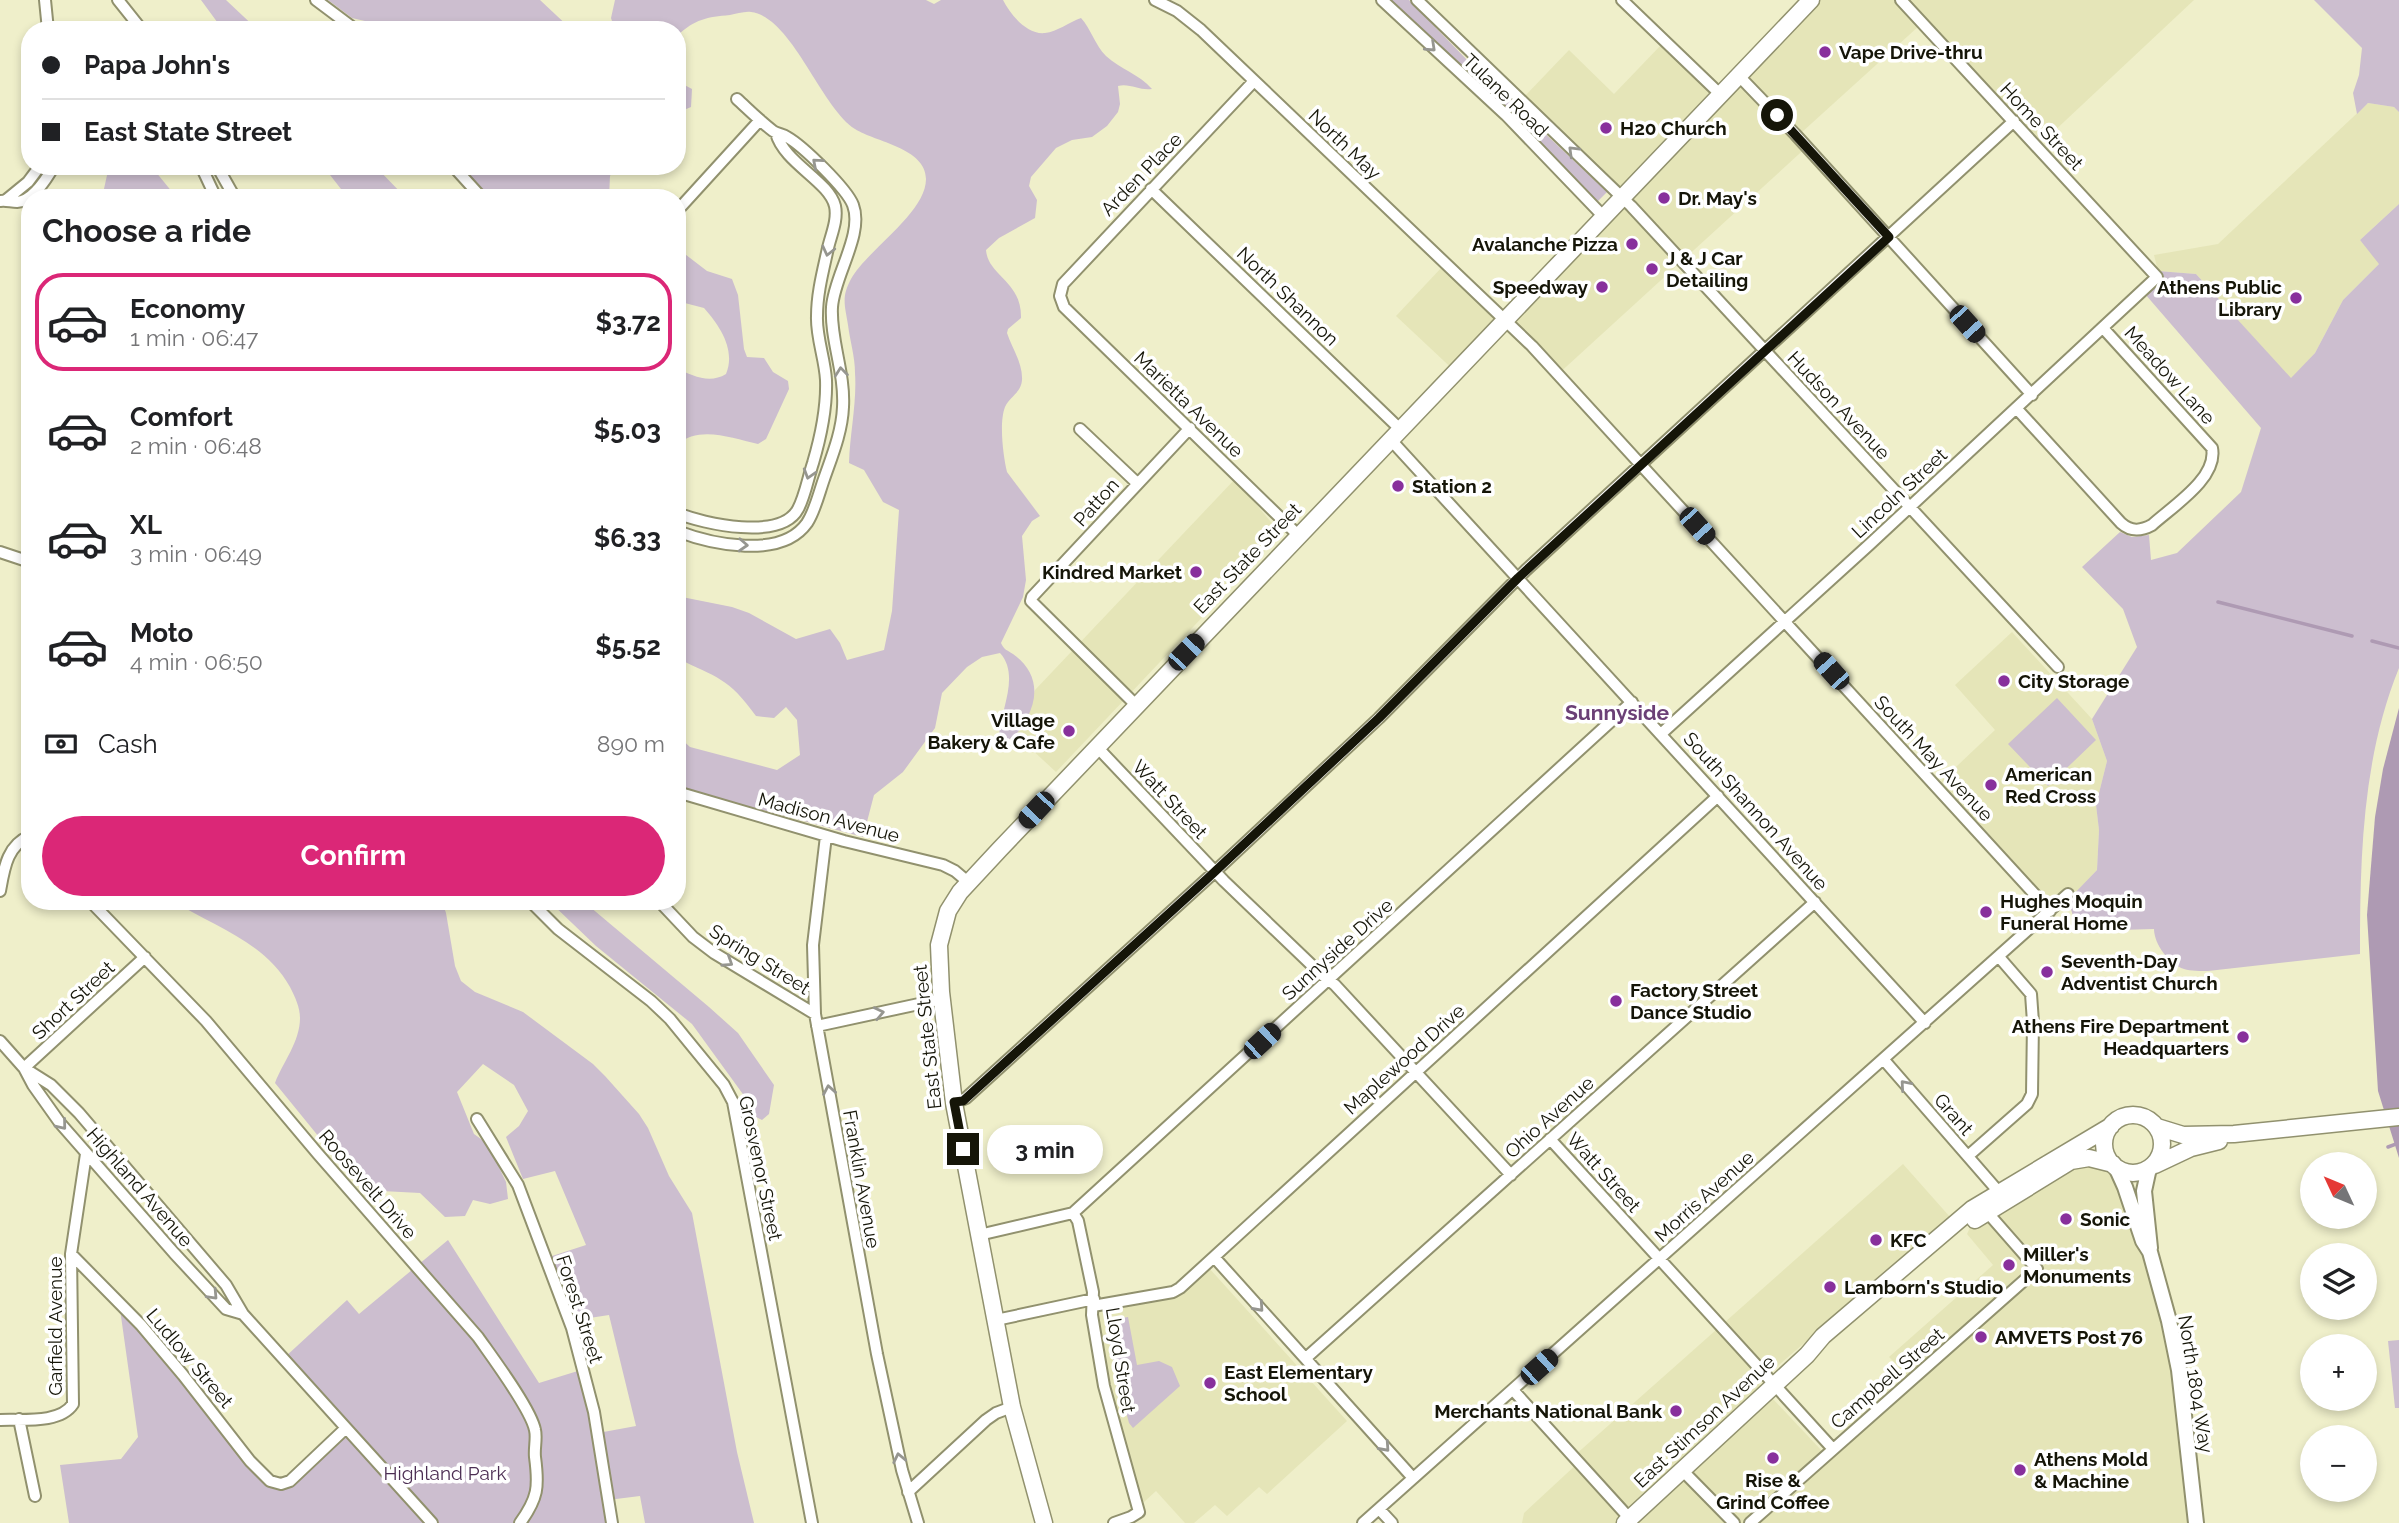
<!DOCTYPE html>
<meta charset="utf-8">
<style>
body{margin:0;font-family:Raleway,sans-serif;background:#f2f2f2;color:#202124;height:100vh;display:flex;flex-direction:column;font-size:26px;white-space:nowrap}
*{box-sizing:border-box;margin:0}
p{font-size:23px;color:#757577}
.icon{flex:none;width:38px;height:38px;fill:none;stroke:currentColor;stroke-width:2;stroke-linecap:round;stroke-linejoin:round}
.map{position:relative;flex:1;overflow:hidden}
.sheet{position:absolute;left:21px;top:189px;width:665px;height:721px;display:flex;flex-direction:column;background:#fff;border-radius:28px;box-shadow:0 4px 10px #0003}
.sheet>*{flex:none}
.banner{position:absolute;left:21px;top:21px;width:665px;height:154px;border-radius:28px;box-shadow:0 4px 10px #0003;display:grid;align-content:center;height:154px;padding:0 21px;background:#fff}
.needle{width:46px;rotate:314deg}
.tools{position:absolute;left:2300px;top:1152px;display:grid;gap:14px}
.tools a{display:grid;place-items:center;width:77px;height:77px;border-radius:50%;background:#fff;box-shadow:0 4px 10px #0003;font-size:35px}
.end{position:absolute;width:32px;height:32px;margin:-16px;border:9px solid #151508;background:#fff;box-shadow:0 0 0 4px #fff}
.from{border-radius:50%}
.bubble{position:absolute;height:49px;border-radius:24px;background:#fff;box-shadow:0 4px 10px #0003;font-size:23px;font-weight:700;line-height:49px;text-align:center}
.car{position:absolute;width:21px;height:42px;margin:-21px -10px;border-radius:9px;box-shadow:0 0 5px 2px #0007;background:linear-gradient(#222 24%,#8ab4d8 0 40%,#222 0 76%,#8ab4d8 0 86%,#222 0)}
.banner b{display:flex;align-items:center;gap:24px;height:66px;font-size:26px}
.banner b+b{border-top:2px solid #e0e0e0}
.banner i{width:18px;height:18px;background:#202124}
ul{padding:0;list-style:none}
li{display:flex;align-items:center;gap:21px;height:98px;margin:0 14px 10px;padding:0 7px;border:4px solid transparent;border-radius:28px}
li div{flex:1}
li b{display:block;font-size:26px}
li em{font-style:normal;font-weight:700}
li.on{border-color:#db2777}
li>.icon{width:63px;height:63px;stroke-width:1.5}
h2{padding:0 21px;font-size:32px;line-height:84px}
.pay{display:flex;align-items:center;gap:18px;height:77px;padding:0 21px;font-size:26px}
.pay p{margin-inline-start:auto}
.primary-button{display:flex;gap:14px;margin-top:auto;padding:14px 21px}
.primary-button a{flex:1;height:80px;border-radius:42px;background:#db2777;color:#fff;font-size:28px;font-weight:700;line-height:80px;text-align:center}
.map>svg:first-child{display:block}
.built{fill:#e5e5b8}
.green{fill:#ccbecf}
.water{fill:#ae9ab3}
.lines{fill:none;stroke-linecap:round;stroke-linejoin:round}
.stream{stroke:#ae9ab3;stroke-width:3.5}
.minor-casing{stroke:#91916e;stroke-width:14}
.tertiary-casing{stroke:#91916e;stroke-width:18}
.secondary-casing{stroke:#91916e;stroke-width:19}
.minor{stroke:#fff;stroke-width:10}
.tertiary{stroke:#fff;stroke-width:14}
.secondary{stroke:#fff;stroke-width:16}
.oneway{stroke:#969690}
.route{stroke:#151508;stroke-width:9}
.poi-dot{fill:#88309c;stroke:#fff;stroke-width:2.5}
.labels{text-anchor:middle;stroke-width:7;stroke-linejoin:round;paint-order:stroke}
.poi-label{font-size:19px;font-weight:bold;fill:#151508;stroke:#fff;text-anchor:start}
.street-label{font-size:19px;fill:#151508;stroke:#fff}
.park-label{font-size:19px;fill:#4c2e53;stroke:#fff}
.neighbourhood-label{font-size:21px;font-weight:bold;fill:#6b4076;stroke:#fff}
</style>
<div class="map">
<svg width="2399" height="1523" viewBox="0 0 2399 1523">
<rect width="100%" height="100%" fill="#efefca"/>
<path class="built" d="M1803,0H2194L2034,150L1919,26L1801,133L1810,144L1555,377L1508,328L1460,376L1396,316L1442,267L1504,324L1624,195L1523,98L1569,50L1614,94L1661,45L1716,95Z
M2368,103L2394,107L2399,112V204L2360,240L2380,263L2343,300L2315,353L2291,379L2196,274L2158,271L2154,255L2218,244Z
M1235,479L1281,534L1056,772L1016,735L1028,716L1035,690Z
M2012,632L2092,719L2107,761L2096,805L2099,830L2097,870L2056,913L1939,783L1995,730L1955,685Z
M1903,1164L1950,1217L1758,1383L1822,1451L1751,1521L1913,1381L1889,1357L1993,1265L1967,1234L1973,1221L2061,1166L2113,1164L2169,1321L2196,1523H1522L1524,1513L1579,1462L1574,1456Z
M1209,1268L1347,1421L1267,1494L1259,1487L1227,1516L1215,1505L1194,1523H1185L1156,1491L1144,1502L1137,1497L1111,1404L1095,1313L1177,1297Z"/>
<path class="green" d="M201,0H226L258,30H223Z
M328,0H540L572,30H387L382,25L352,18Z
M615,0H926L934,4L941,0H1003C1010,14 1027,35 1045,33C1057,32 1069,22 1081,18C1091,29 1095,45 1106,56C1120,69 1139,74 1152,89C1140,91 1130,83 1118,86L1120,104L1118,112L1107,126L1092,137L1072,140L1056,148L1031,177L1029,186L1037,200L1035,218L999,238L986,250C988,276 1022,281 1021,318L1008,329L1007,333C1012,348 1023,364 1022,380C1021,393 1010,396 1005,407C999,422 1003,455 1007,472L1040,516L1032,521L1022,536L1026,580L1023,597L1001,643C1004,650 1007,650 1013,654C1036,670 1040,694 1027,718C1021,728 1016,738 1005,741L999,735C1001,709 1020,675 1000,653L982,657L967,667L942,693L935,728L903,772L874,795L863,837L677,787V735L690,747L777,770L800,755L797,720L786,707L774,718L756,716C728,677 717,678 677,658V596L732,607L749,613L796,639L830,629L840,643L847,660L884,650L892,611L899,510L883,502L864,470L849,463C850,433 857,402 855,373C855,357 850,341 848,325C845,306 841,297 851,279C868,249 926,213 926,179C926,148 875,142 855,129C820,106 792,17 751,12C745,11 736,14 730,15C707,17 695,19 677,36V30H615L611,18Z
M1385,0H1409L1470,63L1607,192L1597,202L1581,191Z
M2314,0H2399V112L2394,107L2368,103L2357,114L2353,93L2359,75L2362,48Z
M677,81L692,89L691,107L677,113Z
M109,166H151L177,198H102Z
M323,166H375L406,198H348Z
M457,166H616L610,176L609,198H489Z
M2399,204V668C2362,759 2360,858 2360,954L2208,971C2201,971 2191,971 2184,969C2169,964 2154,944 2154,929L2084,931L2075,922L2068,900L2097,870L2099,830L2096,805L2107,761L2092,719L2137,647L2123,609L2082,567L2120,532L2132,537L2149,535L2151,560L2177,553L2241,492L2261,428L2145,294L2158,271L2196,274L2291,378L2315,353L2343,300L2379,264L2360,240Z
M677,248L707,271L732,279L738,295L744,349L747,357L764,358L773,372L788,381L789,389L766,439L758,444C731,438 699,425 677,445V368C692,376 710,384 726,374C736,350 720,326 704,308L677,301Z
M2057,698L2096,740L2048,786L2008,744Z
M173,901H442L446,913L455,966L461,981L475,992L523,1012L593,1064L605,1076L639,1114L648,1128L669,1176L692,1213L737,1452L754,1523H645L640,1496L608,1500L612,1523H69L60,1465L121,1459L138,1437L119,1302L240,1446L282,1485L345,1428L284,1358L347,1300L359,1314L448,1240L539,1383L581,1370L598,1433L636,1426L609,1315L570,1321L546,1258L586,1245L555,1171L523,1179L506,1137L519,1126L528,1111L514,1085L483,1064L457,1092L474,1134L488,1144L506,1182L508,1199L490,1204L473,1200L465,1216L445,1217L420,1193L382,1191L354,1180L275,1083C283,1062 300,1042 300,1018C300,1007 295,997 290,987C265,942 215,927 173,901Z
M549,901H583L709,1007L738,1033L774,1085L769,1114L762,1120L750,1114L745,1097L692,1024L596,946Z
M1128,1317L1137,1365L1159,1361L1172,1367L1180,1386L1133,1428L1129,1423L1115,1370L1106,1321Z
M2399,1340V1408H2395L2388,1341Z"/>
<path class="water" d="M2399,708V1158L2378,1091L2367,915L2375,817L2383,769Z"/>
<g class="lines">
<path class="stream" d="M2218,602L2352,636
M2372,641L2399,648
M2388,1147L2399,1143"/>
<g class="minor-casing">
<path id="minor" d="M45,0L48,30
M118,0L142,30
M316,0L356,30
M1155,0L1177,11L1201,30L1532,346L2050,911
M1382,0L1506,115L1604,217
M1417,0L1631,206L2058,667
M1622,0L1721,95
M1739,76L1795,134L2032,395
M1254,81L1063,284L1060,296L1064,307L1298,535
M201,166L216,198
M217,166L235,198
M453,166L482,198
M1151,189L1400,429
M6,200L28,182L40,166
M0,201C6,200 11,202 17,202C33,201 47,178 54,166
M677,211L760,120
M2017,409L2121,523C2131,532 2141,531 2152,525C2173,506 2218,478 2212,448L2103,328
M1080,429L1137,483
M1390,439L1925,1023
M677,513C704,524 781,541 798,509C805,496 808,478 813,463C821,436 827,409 826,380C825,359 816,337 817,316C817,293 823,271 828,248C831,235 838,220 835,206C829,181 784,163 776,133
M677,531C711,544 781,560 807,523C815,511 819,493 824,479C832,456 842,432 843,407C845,372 830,339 832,307C834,276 864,234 853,205C847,189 803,146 787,137C783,134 777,134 773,131C760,121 749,110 737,99
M0,552L30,562
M1136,705L1031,601L1032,597L1190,428
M1662,733L1870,544L2157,277L1901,0
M1097,747L1224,881L1321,974L1335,985L1511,1175
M677,792L844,841L943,865L955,871L968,882
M826,836L813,945L815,1014L877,1354L902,1470L918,1523
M0,891C4,869 7,845 30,836
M90,901L206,1021L318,1154L478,1337C492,1357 531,1409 535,1430C537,1438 534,1448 535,1457C539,1487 538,1498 520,1523
M530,901L558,929L651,1001L670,1019L724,1085L733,1102L812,1523
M659,901L693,937L714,953L815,1014
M817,1026L942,999
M0,1041L24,1068L33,1085L60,1123L174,1253L226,1309L243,1314
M1884,1060L1998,1191
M24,1068L51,1085L79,1113L226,1285L243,1314L432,1523
M24,1068L145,957
M954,1103L966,1098L1208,878L1379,718L1526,570L2014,121
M477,1119L518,1185L572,1328L594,1412L612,1523
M1550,1139L1833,1449
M1968,1156L2027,1104L2032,1094L2033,1022L2031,994L1999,957
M1073,1213L1078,1221L1093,1292L1092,1315L1104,1386L1139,1512L1131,1517L1114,1523
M979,1235L1073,1213L1632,702
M71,1254L141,1325L183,1375L250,1461L270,1481L281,1484L290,1481L346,1428
M1214,1257L1413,1478
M1093,1306L1173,1292L1180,1288L1718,796
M996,1320L1094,1299
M1306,1358L1815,902
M1513,1390L1632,1521
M19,1419L35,1496
M0,1420C22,1419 60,1424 73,1404L71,1254L86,1154
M1682,1470L1734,1523
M908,1492L986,1420L996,1413L1012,1407
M1379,1509L1392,1523
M1363,1523L2068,894
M1750,1523L2037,1269L1987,1212"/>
</g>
<g class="tertiary-casing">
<path id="tertiary" d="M2116,1167L2125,1187L2143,1241L2150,1252L2169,1321L2179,1370L2196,1523
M2149,1168L2144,1191L2150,1248"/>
</g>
<g class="secondary-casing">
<path id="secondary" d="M2104 1144a29 29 0 1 1 58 0a29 29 0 1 1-58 0Z
M2157,1127L2183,1135L2234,1134L2399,1117
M2155,1165L2191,1148L2219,1141
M1975,1220L2071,1161L2089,1158L2113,1164
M1044,1523L1012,1407L954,1103L941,992L939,945L948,911L960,892L1000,849L1811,0
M1625,1523L1807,1355L1823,1336L1972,1209L2111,1126"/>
</g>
<use href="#minor" class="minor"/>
<use href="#tertiary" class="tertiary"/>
<use href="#secondary" class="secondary"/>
</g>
<defs><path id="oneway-chevron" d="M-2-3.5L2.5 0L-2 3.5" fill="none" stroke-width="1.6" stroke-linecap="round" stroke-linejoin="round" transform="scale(1.75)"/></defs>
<g class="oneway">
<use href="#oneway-chevron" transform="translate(1431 47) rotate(43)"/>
<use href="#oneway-chevron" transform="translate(1573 151) rotate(-136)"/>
<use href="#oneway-chevron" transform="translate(817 163) rotate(-139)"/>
<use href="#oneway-chevron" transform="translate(828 251) rotate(103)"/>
<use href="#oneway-chevron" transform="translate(841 372) rotate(-96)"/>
<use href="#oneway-chevron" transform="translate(809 474) rotate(107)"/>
<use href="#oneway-chevron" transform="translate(743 545) rotate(3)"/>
<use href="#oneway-chevron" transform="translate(728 962) rotate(33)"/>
<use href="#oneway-chevron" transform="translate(879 1013) rotate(-12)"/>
<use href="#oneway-chevron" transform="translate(1905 1085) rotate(-131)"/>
<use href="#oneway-chevron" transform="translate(829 1090) rotate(-100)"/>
<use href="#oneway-chevron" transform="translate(62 1125) rotate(51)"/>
<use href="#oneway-chevron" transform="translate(213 1295) rotate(47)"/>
<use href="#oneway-chevron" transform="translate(1259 1307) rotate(48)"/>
<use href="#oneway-chevron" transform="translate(1385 1447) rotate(48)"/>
<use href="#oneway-chevron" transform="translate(899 1458) rotate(-102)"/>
</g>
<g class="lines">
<path class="route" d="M963,1149L954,1102L963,1101L1208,878L1379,718L1518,578L1889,237L1777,115"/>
</g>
<g class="poi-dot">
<circle cx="1825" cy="52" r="7"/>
<circle cx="1606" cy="128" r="7"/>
<circle cx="1664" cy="198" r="7"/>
<circle cx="1632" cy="244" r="7"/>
<circle cx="1652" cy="269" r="7"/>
<circle cx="1602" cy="287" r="7"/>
<circle cx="2296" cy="298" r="7"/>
<circle cx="1398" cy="486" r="7"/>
<circle cx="1196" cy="572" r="7"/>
<circle cx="2004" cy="681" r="7"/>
<circle cx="1069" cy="731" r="7"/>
<circle cx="1991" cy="785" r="7"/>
<circle cx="1986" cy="912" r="7"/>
<circle cx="2047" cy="972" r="7"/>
<circle cx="1616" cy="1001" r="7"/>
<circle cx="2243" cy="1037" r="7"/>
<circle cx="2066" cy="1219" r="7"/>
<circle cx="1876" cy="1240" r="7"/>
<circle cx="2009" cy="1265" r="7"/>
<circle cx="1830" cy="1287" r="7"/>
<circle cx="1981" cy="1337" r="7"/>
<circle cx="1210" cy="1383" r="7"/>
<circle cx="1676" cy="1411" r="7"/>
<circle cx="1773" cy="1458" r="7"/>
<circle cx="2020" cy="1470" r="7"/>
</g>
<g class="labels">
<g class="poi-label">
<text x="1839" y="59">Vape Drive-thru</text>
<text x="1620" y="135">H20 Church</text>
<text x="1678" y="205">Dr. May's</text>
<text x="1618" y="251" text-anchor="end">Avalanche Pizza</text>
<text x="1666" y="265">J &amp; J Car<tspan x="1666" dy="22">Detailing</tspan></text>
<text x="1588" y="294" text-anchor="end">Speedway</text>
<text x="2282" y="294" text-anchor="end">Athens Public<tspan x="2282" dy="22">Library</tspan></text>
<text x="1412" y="493">Station 2</text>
<text x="1182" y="579" text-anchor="end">Kindred Market</text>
<text x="2018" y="688">City Storage</text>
<text x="1055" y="727" text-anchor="end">Village<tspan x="1055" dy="22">Bakery &amp; Cafe</tspan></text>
<text x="2005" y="781">American<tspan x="2005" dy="22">Red Cross</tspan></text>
<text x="2000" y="908">Hughes Moquin<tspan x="2000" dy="22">Funeral Home</tspan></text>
<text x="2061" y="968">Seventh-Day<tspan x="2061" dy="22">Adventist Church</tspan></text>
<text x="1630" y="997">Factory Street<tspan x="1630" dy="22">Dance Studio</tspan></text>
<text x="2229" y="1033" text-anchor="end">Athens Fire Department<tspan x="2229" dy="22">Headquarters</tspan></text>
<text x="2080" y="1226">Sonic</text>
<text x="1890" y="1247">KFC</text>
<text x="2023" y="1261">Miller's<tspan x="2023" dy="22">Monuments</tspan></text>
<text x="1844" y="1294">Lamborn's Studio</text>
<text x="1995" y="1344">AMVETS Post 76</text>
<text x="1224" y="1379">East Elementary<tspan x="1224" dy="22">School</tspan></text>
<text x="1662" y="1418" text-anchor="end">Merchants National Bank</text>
<text x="2034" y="1466">Athens Mold<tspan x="2034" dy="22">&amp; Machine</tspan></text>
<text x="1773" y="1487" text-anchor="middle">Rise &amp;<tspan x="1773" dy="22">Grind Coffee</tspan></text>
</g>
<g class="street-label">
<text transform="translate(1506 95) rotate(44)" y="7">Tulane Road</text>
<text transform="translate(2042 126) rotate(47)" y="7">Home Street</text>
<text transform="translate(1345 144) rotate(44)" y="7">North May</text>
<text transform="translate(1141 174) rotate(-46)" y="7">Arden Place</text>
<text transform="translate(1288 296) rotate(44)" y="7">North Shannon</text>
<text transform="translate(2170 375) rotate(48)" y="7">Meadow Lane</text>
<text transform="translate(1189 404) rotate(44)" y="7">Marietta Avenue</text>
<text transform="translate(1839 405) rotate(47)" y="7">Hudson Avenue</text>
<text transform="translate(1899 493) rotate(-43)" y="7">Lincoln Street</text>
<text transform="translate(1096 502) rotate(-48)" y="7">Patton</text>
<text transform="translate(1247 558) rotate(-46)" y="7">East State Street</text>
<text transform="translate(1934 758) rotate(47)" y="7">South May Avenue</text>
<text transform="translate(1170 799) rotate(47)" y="7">Watt Street</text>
<text transform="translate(1756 811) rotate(48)" y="7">South Shannon Avenue</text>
<text transform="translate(829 817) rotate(15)" y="7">Madison Avenue</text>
<text transform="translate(1337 949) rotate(-42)" y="7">Sunnyside Drive</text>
<text transform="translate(760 959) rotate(32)" y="7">Spring Street</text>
<text transform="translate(73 1000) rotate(-43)" y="7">Short Street</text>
<text transform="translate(927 1037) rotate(-96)" y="7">East State Street</text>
<text transform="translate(1404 1059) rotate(-42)" y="7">Maplewood Drive</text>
<text transform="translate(1954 1114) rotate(49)" y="7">Grant</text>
<text transform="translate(1549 1117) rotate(-42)" y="7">Ohio Avenue</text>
<text transform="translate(761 1168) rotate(78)" y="7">Grosvenor Street</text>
<text transform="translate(1604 1172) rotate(48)" y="7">Watt Street</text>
<text transform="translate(862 1179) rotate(80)" y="7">Franklin Avenue</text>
<text transform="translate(368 1184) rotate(49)" y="7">Roosevelt Drive</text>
<text transform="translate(140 1187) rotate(49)" y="7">Highland Avenue</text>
<text transform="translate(1704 1196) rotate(-42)" y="7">Morris Avenue</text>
<text transform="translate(580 1309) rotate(72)" y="7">Forest Street</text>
<text transform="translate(55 1326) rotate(-90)" y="7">Garfield Avenue</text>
<text transform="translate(190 1358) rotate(50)" y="7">Ludlow Street</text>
<text transform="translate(1121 1360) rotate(81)" y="7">Lloyd Street</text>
<text transform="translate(1887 1378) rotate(-41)" y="7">Campbell Street</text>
<text transform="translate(2196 1384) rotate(81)" y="7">North 1804 Way</text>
<text transform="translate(1704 1421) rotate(-43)" y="7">East Stimson Avenue</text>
</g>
<g class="park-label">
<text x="445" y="1480">Highland Park</text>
</g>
<g class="neighbourhood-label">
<text x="1617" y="720">Sunnyside</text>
</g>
</g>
</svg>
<div class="tools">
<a><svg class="needle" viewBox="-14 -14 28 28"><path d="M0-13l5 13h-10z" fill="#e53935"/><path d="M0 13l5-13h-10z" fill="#757577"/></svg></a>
<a><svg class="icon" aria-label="layers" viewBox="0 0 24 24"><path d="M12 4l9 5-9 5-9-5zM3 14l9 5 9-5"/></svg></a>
<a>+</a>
<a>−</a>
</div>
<i class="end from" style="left:1777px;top:115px"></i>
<i class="end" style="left:963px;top:1149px"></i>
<div class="bubble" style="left:987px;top:1125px;width:116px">3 min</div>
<i class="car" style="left:1967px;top:324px;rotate:138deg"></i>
<i class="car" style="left:1697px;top:526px;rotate:138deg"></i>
<i class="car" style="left:1186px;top:652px;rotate:44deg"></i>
<i class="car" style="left:1831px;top:671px;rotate:318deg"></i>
<i class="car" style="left:1036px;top:810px;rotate:223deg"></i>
<i class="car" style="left:1262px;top:1041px;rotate:47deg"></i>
<i class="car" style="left:1539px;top:1367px;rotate:48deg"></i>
<div class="banner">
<b><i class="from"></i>Papa John's</b>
<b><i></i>East State Street</b>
</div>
<section class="sheet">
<h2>Choose a ride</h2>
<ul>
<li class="on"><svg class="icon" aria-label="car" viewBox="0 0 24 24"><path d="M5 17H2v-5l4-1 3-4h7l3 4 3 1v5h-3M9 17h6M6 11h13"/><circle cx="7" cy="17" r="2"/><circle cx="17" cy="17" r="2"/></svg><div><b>Economy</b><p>1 min · 06:47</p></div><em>$3.72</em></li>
<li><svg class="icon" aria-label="car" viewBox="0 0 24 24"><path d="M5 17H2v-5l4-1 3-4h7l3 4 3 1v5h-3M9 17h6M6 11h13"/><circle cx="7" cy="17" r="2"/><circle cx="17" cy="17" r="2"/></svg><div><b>Comfort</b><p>2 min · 06:48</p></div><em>$5.03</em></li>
<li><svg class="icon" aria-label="car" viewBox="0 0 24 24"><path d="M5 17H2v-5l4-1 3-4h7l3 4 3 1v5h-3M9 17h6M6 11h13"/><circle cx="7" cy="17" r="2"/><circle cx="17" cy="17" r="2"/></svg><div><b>XL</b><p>3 min · 06:49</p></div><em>$6.33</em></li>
<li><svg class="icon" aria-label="car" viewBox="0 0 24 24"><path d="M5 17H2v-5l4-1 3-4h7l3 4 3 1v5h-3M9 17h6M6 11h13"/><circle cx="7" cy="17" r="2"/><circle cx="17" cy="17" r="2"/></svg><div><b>Moto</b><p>4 min · 06:50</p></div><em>$5.52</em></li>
</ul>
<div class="pay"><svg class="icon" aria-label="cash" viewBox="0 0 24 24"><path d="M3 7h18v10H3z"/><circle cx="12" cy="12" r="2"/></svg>Cash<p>890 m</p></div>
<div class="primary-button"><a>Confirm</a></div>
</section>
</div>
